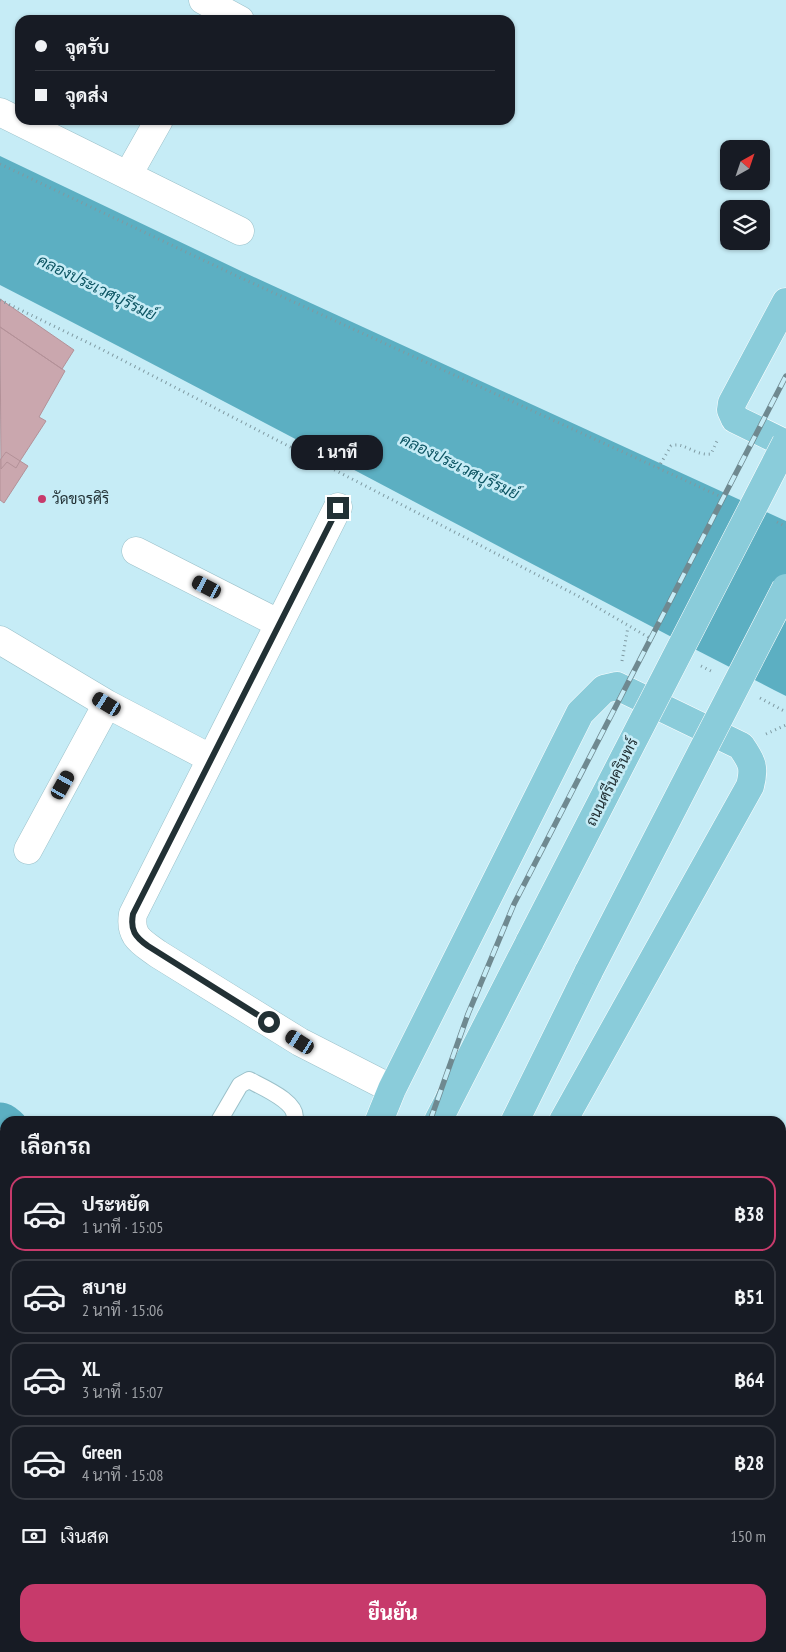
<!DOCTYPE html>
<html lang="th">
<meta charset="utf-8">
<style>
body{margin:0;font-family:"PT Sans Narrow",Sarabun,sans-serif;background:#20242c;color:#f1f3f6;height:100vh;display:flex;flex-direction:column;font-size:19px;white-space:nowrap}
*{box-sizing:border-box;margin:0}
p{font-size:16px;color:#9ea1a6}
.icon{flex:none;width:28px;height:28px;fill:none;stroke:currentColor;stroke-width:2;stroke-linecap:round;stroke-linejoin:round}
.map{position:relative;flex:1;overflow:hidden}
.details{position:absolute;left:0px;top:1116px;width:786px;height:536px;display:flex;flex-direction:column;background:#171b24;border-radius:15px 15px 0 0;box-shadow:0 1px 4px #0004}
.details>*{flex:none}
.top-card{position:absolute;left:15px;top:15px;width:500px;height:110px;border-radius:15px;box-shadow:0 1px 4px #0004;display:grid;align-content:center;height:110px;padding:0 20px;background:#171b24}
.needle{width:32px;rotate:40deg}
.tools{position:absolute;left:720px;top:140px;display:grid;gap:10px}
.tools a{display:grid;place-items:center;width:50px;height:50px;border-radius:10px;background:#171b24;box-shadow:0 1px 4px #0004;font-size:25px}
.end{position:absolute;width:22px;height:22px;margin:-11px;border:6px solid #223135;background:#fff;box-shadow:0 0 0 2px #fff}
.from{border-radius:50%}
.bubble{position:absolute;height:35px;border-radius:15px;background:#171b24;box-shadow:0 1px 4px #0004;font-size:16px;font-weight:800;line-height:35px;text-align:center}
.car{position:absolute;width:15px;height:30px;margin:-15px -8px;border-radius:6px;box-shadow:0 0 4px 1px #0007;background:linear-gradient(#222 24%,#8ab4d8 0 40%,#222 0 76%,#8ab4d8 0 86%,#222 0)}
.top-card b{display:flex;align-items:center;gap:18px;height:48px;font-size:19px}
.top-card b+b{border-top:1px solid #363941}
.top-card i{width:12px;height:12px;background:#f1f3f6}
ul{padding:0;list-style:none}
li{display:flex;align-items:center;gap:15px;height:75px;margin:0 10px 8px;padding:0 10px;border:2px solid #363941;border-radius:15px}
li div{flex:1}
li b{display:block;font-size:19px}
li em{font-style:normal;font-weight:800}
li.current{border-color:#c73a6b}
li>.icon{width:45px;height:45px;stroke-width:1.5}
h2{padding:0 20px;font-size:22px;line-height:60px}
.pay{display:flex;align-items:center;gap:12px;height:55px;padding:0 20px;font-size:19px}
.pay p{margin-inline-start:auto}
.action{display:flex;gap:10px;margin-top:auto;padding:10px 20px}
.action a{flex:1;height:58px;border-radius:15px;background:#c73a6b;color:#fff;font-size:20px;font-weight:800;line-height:58px;text-align:center}
.map>svg:first-child{display:block}
.water{fill:#5cafc2}
.lines{fill:none;stroke-linecap:round;stroke-linejoin:round}
.river{stroke:#5cafc2;stroke-width:49}
.building{fill:#caa7ae;stroke:#b39198}
.lane-casing{stroke:#9bc0c9;stroke-width:18}
.street-casing{stroke:#9bc0c9;stroke-width:29}
.primary-casing{stroke:#fff;stroke-width:29}
.path{stroke:#7f9aa2;stroke-width:3;stroke-dasharray:1 4;stroke-linecap:butt}
.lane{stroke:#fff;stroke-width:16}
.street{stroke:#fff;stroke-width:28}
.primary{stroke:#8accda;stroke-width:28}
.rail-casing{stroke:#6f8990;stroke-width:5.5}
.rail{stroke:#c6ecf6;stroke-width:4;stroke-dasharray:11;stroke-linecap:butt}
.primary-bridge-casing{stroke:#fff;stroke-width:29;stroke-linecap:butt}
.primary-bridge{stroke:#8accda;stroke-width:28}
.route{stroke:#223135;stroke-width:6}
.poi-dot{fill:#c73a6b;stroke:#c6ecf6;stroke-width:2}
.labels{text-anchor:middle;stroke-width:5;stroke-linejoin:round;paint-order:stroke}
.poi-label{font-size:15px;fill:#223135;stroke:#c6ecf6;text-anchor:start}
.street-label{font-size:15px;fill:#223135;stroke:#c6ecf6}
.water-label{font-size:16px;font-style:italic;fill:#0e5664;stroke:#c6ecf6}
</style>
<div class="map">
<svg width="786" height="1652" viewBox="0 0 786 1652">
<rect width="100%" height="100%" fill="#c6ecf6"/>
<path class="water" d="M0,156L241,271L786,521V696C523,561 263,420 0,285Z"/>
<g class="lines">
<path class="river" d="M0,1127L5,1131
M667,1648L672,1652"/>
</g>
<path class="building" d="M0,299L74,350L62,369L0,327Z
M0,327L65,371L39,417L46,421L20,461L16,468L7,462L1,469Z
M6,452L28,466L4,503L0,500V460Z
M0,1189L5,1194V1389L0,1387Z"/>
<g class="lines">
<g class="lane-casing">
<path id="lane" d="M219,1121L240,1085L249,1080C262,1087 301,1103 294,1121
M345,1652L347,1648"/>
</g>
<g class="street-casing">
<path id="street" d="M203,0L240,20
M0,112L240,231
M128,175L159,120
M338,507L133,914C129,937 142,942 158,954L300,1042L392,1089
M136,551L278,623
M0,640L107,704L210,758
M28,850L107,704
M0,1143L5,1148
M0,1416L5,1419
M57,1652L59,1648"/>
</g>
<g class="primary-casing">
<path id="primary" d="M786,302L732,403L731,410L735,419L786,444
M379,1121L392,1089L580,713L604,689L617,686L741,746C752,762 755,767 750,786L563,1121
M438,1121L530,941
M515,1121L589,971
M162,1652L164,1648
M247,1652L250,1648"/>
</g>
<path class="path" d="M0,164L239,277L726,499
M0,300L101,349L578,596L653,640
M658,468L671,446C684,441 694,456 711,454L718,439
M777,522L786,527
M622,661L628,627
M701,666L713,672
M760,698L786,712
M766,734L786,725"/>
<use href="#lane" class="lane"/>
<use href="#street" class="street"/>
<use href="#primary" class="primary"/>
<g class="rail-casing">
<path id="rail" d="M430,1121L468,1014L514,904L786,376
M212,1652L214,1648"/>
</g>
<use href="#rail" class="rail"/>
<g class="primary-bridge-casing">
<path id="primary-bridge" d="M530,941L786,443
M589,971L786,588"/>
</g>
<use href="#primary-bridge" class="primary-bridge"/>
</g>
<g class="lines">
<path class="route" d="M269,1022L148,946C135,937 130,930 133,914L338,508"/>
</g>
<circle class="poi-dot" cx="42" cy="499" r="5"/>
<g class="labels">
<g class="poi-label">
<text x="52" y="504">วัดขจรศิริ</text>
</g>
<g class="street-label">
<text transform="translate(612 782) rotate(-63)" y="5">ถนนศรีนครินทร์</text>
</g>
<g class="water-label">
<text transform="translate(97 287) rotate(26)" y="6">คลองประเวศบุรีรมย์</text>
<text transform="translate(460 466) rotate(26)" y="6">คลองประเวศบุรีรมย์</text>
</g>
</g>
</svg>
<div class="tools">
<a><svg class="needle" viewBox="-14 -14 28 28"><path d="M0-13l5 13h-10z" fill="#e53935"/><path d="M0 13l5-13h-10z" fill="#9ea1a6"/></svg></a>
<a><svg class="icon" aria-label="layers" viewBox="0 0 24 24"><path d="M12 4l9 5-9 5-9-5zM3 14l9 5 9-5"/></svg></a>
</div>
<i class="end from" style="left:269px;top:1022px"></i>
<i class="end" style="left:338px;top:508px"></i>
<div class="bubble" style="left:291px;top:435px;width:92px">1 นาที</div>
<i class="car" style="left:207px;top:587px;rotate:297deg"></i>
<i class="car" style="left:107px;top:704px;rotate:301deg"></i>
<i class="car" style="left:63px;top:785px;rotate:29deg"></i>
<i class="car" style="left:300px;top:1042px;rotate:302deg"></i>
<div class="top-card">
<b><i class="from"></i>จุดรับ</b>
<b><i></i>จุดส่ง</b>
</div>
<section class="details">
<h2>เลือกรถ</h2>
<ul>
<li class="current"><svg class="icon" aria-label="car" viewBox="0 0 24 24"><path d="M5 17H2v-5l4-1 3-4h7l3 4 3 1v5h-3M9 17h6M6 11h13"/><circle cx="7" cy="17" r="2"/><circle cx="17" cy="17" r="2"/></svg><div><b>ประหยัด</b><p>1 นาที · 15:05</p></div><em>฿38</em></li>
<li><svg class="icon" aria-label="car" viewBox="0 0 24 24"><path d="M5 17H2v-5l4-1 3-4h7l3 4 3 1v5h-3M9 17h6M6 11h13"/><circle cx="7" cy="17" r="2"/><circle cx="17" cy="17" r="2"/></svg><div><b>สบาย</b><p>2 นาที · 15:06</p></div><em>฿51</em></li>
<li><svg class="icon" aria-label="car" viewBox="0 0 24 24"><path d="M5 17H2v-5l4-1 3-4h7l3 4 3 1v5h-3M9 17h6M6 11h13"/><circle cx="7" cy="17" r="2"/><circle cx="17" cy="17" r="2"/></svg><div><b>XL</b><p>3 นาที · 15:07</p></div><em>฿64</em></li>
<li><svg class="icon" aria-label="car" viewBox="0 0 24 24"><path d="M5 17H2v-5l4-1 3-4h7l3 4 3 1v5h-3M9 17h6M6 11h13"/><circle cx="7" cy="17" r="2"/><circle cx="17" cy="17" r="2"/></svg><div><b>Green</b><p>4 นาที · 15:08</p></div><em>฿28</em></li>
</ul>
<div class="pay"><svg class="icon" aria-label="cash" viewBox="0 0 24 24"><path d="M3 7h18v10H3z"/><circle cx="12" cy="12" r="2"/></svg>เงินสด<p>150 m</p></div>
<div class="action"><a>ยืนยัน</a></div>
</section>
</div>
